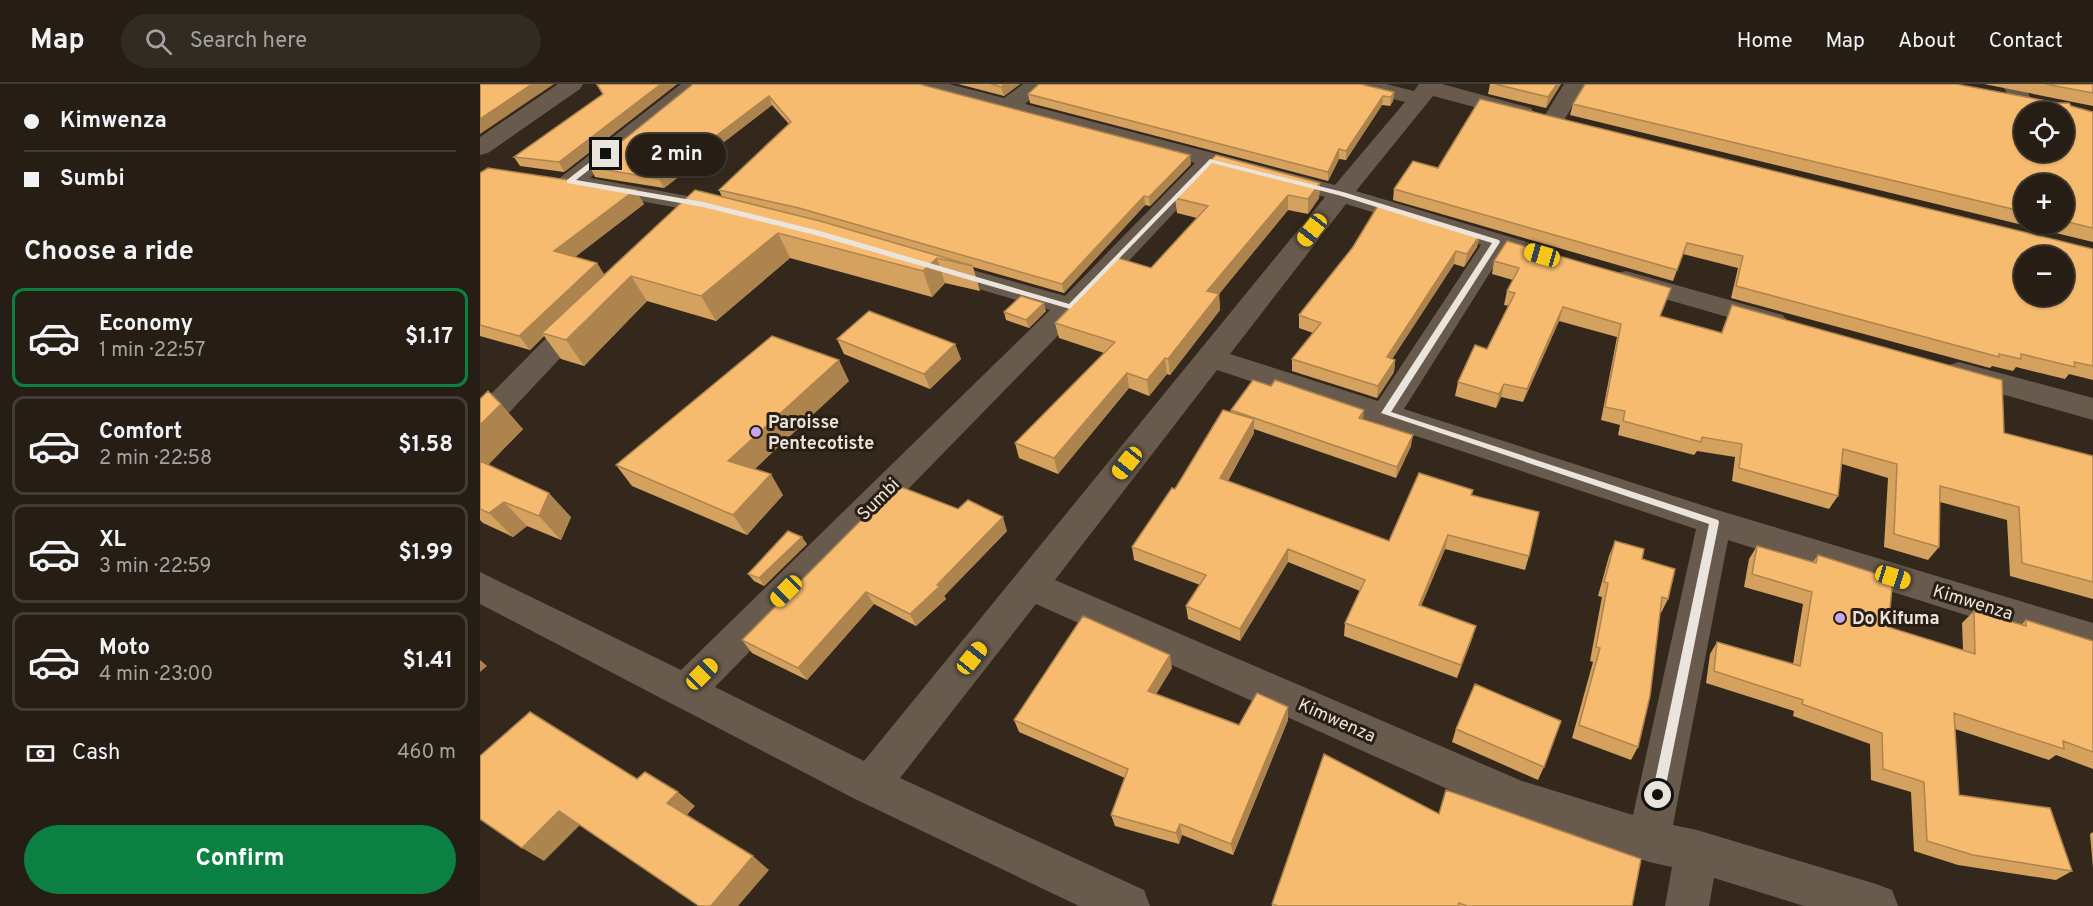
<!DOCTYPE html>
<meta charset="utf-8">
<style>
body{margin:0;font-family:Overpass,sans-serif;background:#322b22;color:#f1f3f6;height:100vh;display:flex;flex-direction:column;font-size:22px;white-space:nowrap}
*{box-sizing:border-box;margin:0}
p{font-size:20px;color:#a4a2a0}
.icon{flex:none;width:33px;height:33px;fill:none;stroke:currentColor;stroke-width:2;stroke-linecap:round;stroke-linejoin:round}
.map{position:relative;flex:1;overflow:hidden}
.details{display:flex;flex-direction:column;background:#261e14;width:480px}
.details>*{flex:none}
.banner{display:grid;align-content:center;height:132px;padding:0 24px;background:#261e14}
.fabs{position:absolute;left:1534px;top:18px;display:grid;gap:12px}
.fabs a{display:grid;place-items:center;width:60px;height:60px;border-radius:50%;background:#261e14;box-shadow:0 2px 4px #0004,0 0 0 2px #423c34;font-size:30px}
.end{position:absolute;width:27px;height:27px;margin:-14px;border:8px solid #ebe4dc;background:#111;box-shadow:0 0 0 3px #111}
.from{border-radius:50%}
.bubble{position:absolute;height:42px;border-radius:21px;background:#261e14;box-shadow:0 2px 4px #0004,0 0 0 2px #423c34;font-size:20px;font-weight:700;line-height:42px;text-align:center}
.car{position:absolute;width:18px;height:36px;margin:-18px -9px;border-radius:8px;box-shadow:0 0 4px 2px #0007;background:linear-gradient(#f5c518 24%,#345 0 40%,#f5c518 0 76%,#345 0 86%,#f5c518 0)}
.banner b{display:flex;align-items:center;gap:21px;height:57px;font-size:22px}
.banner b+b{border-top:2px solid #423c34}
.banner i{width:15px;height:15px;background:#f1f3f6}
ul{padding:0;list-style:none}
li{display:flex;align-items:center;gap:18px;height:99px;margin:0 12px 9px;padding:0 12px;border:3px solid #423c34;border-radius:12px}
li div{flex:1}
li b{display:block;font-size:22px}
li em{font-style:normal;font-weight:700}
li.active{border-color:#0b8043}
li>.icon{width:54px;height:54px;stroke-width:1.5}
h2{padding:0 24px;font-size:27px;line-height:72px}
.pay{display:flex;align-items:center;gap:15px;height:66px;padding:0 24px;font-size:22px}
.pay p{margin-inline-start:auto}
.cta{display:flex;gap:12px;margin-top:auto;padding:12px 24px}
.cta a{flex:1;height:69px;border-radius:36px;background:#0b8043;color:#fff;font-size:24px;font-weight:700;line-height:69px;text-align:center}
header{display:flex;align-items:center;gap:36px;box-sizing:border-box;height:84px;padding:0 30px;background:#261e14;border-bottom:2px solid #423c34}
header strong{font-size:28px}
nav{display:flex;gap:33px;margin-inline-start:auto;font-size:21px}
.search{width:420px;height:54px;background:#322b22;display:flex;align-items:center;gap:15px;box-sizing:border-box;padding:0 21px;border-radius:33px;color:#a4a2a0;font-size:22px}
main{display:flex;flex:1;min-height:0}
.map>svg:first-child{display:block}
.lines{fill:none;stroke-linecap:round;stroke-linejoin:round}
.minor{fill:#685b4d;fill-rule:evenodd}
.wall{fill:#d4a15f;fill-rule:evenodd}
.shaded-wall{fill:#ad834e}
.building{fill:#f7bb6f;stroke:#ad834e;stroke-width:1.5;fill-rule:evenodd}
.route{fill:#ebe4dc}
.poi-dot{fill:#c4a7f1;stroke:#291e12;stroke-width:2}
.labels{text-anchor:middle;stroke-width:6;stroke-linejoin:round;paint-order:stroke}
.poi-label{font-size:18px;font-weight:bold;fill:#ebe4dc;stroke:#291e12;text-anchor:start}
.street-label{font-size:18px;fill:#ebe4dc;stroke:#291e12}
</style>
<header>
<strong>Map</strong>
<div class="search"><svg class="icon" aria-label="search" viewBox="0 0 24 24"><circle cx="10" cy="10" r="6"/><path d="M15 15l6 6"/></svg>Search here</div>
<nav><a>Home</a><a>Map</a><a>About</a><a>Contact</a></nav>
</header>
<main>
<section class="details">
<div class="banner">
<b><i class="from"></i>Kimwenza</b>
<b><i></i>Sumbi</b>
</div>
<h2>Choose a ride</h2>
<ul>
<li class="active"><svg class="icon" aria-label="car" viewBox="0 0 24 24"><path d="M5 17H2v-5l4-1 3-4h7l3 4 3 1v5h-3M9 17h6M6 11h13"/><circle cx="7" cy="17" r="2"/><circle cx="17" cy="17" r="2"/></svg><div><b>Economy</b><p>1 min · 22:57</p></div><em>$1.17</em></li>
<li><svg class="icon" aria-label="car" viewBox="0 0 24 24"><path d="M5 17H2v-5l4-1 3-4h7l3 4 3 1v5h-3M9 17h6M6 11h13"/><circle cx="7" cy="17" r="2"/><circle cx="17" cy="17" r="2"/></svg><div><b>Comfort</b><p>2 min · 22:58</p></div><em>$1.58</em></li>
<li><svg class="icon" aria-label="car" viewBox="0 0 24 24"><path d="M5 17H2v-5l4-1 3-4h7l3 4 3 1v5h-3M9 17h6M6 11h13"/><circle cx="7" cy="17" r="2"/><circle cx="17" cy="17" r="2"/></svg><div><b>XL</b><p>3 min · 22:59</p></div><em>$1.99</em></li>
<li><svg class="icon" aria-label="car" viewBox="0 0 24 24"><path d="M5 17H2v-5l4-1 3-4h7l3 4 3 1v5h-3M9 17h6M6 11h13"/><circle cx="7" cy="17" r="2"/><circle cx="17" cy="17" r="2"/></svg><div><b>Moto</b><p>4 min · 23:00</p></div><em>$1.41</em></li>
</ul>
<div class="pay"><svg class="icon" aria-label="cash" viewBox="0 0 24 24"><path d="M3 7h18v10H3z"/><circle cx="12" cy="12" r="2"/></svg>Cash<p>460 m</p></div>
<div class="cta"><a>Confirm</a></div>
</section>
<div class="map">
<svg width="1613" height="822" viewBox="0 0 1613 822">
<rect width="100%" height="100%" fill="#33281b"/>
<g class="lines">
<path class="minor" d="M78,0H103L100,5L8,69L0,71V53Z
M201,0H225L110,94L256,121L259,126L256,131L247,133L112,108L103,106L100,102L90,105L81,103L78,98L81,93Z
M433,0H469L524,14L543,0H568L545,20L855,101L925,18L873,5L870,0H906L934,7L939,0H962L1051,24L1054,29L1051,34L1043,36L953,12L876,107L1077,167L1081,173L1077,179L1068,181L1023,168L924,325L1234,425L1613,539V571L1248,456L1193,741L1217,746L1396,800L1412,806L1418,822H1324L1234,794L1229,822H1185L1192,783L1169,778L1023,730L556,520L420,694L664,806L670,822H599L375,715L0,520V488L201,586L570,226L444,189L440,183L444,177L453,175L585,212L715,79L436,5ZM736,84L845,113L384,677L235,603L600,229ZM866,120L1001,161L898,317L750,270ZM737,286L1216,445L1153,731L1042,697L575,496Z
M1084,0H1106L1081,41L1073,43L1065,41L1062,36Z
M1522,0H1544L1551,15L1548,20L1540,22L1532,20Z
M1146,187L1303,231L1307,237L1303,243L1293,246L1136,201L1133,195L1136,189Z
M105,222L115,225L119,231L115,237L11,348L0,351V321L95,225Z
M1479,278L1613,314V336L1469,295L1464,288L1469,281Z"/>
</g>
<path class="wall" d="M116,0H197L84,88L40,82L34,73L123,11Z
M213,0L711,80L670,122L665,121L584,209L493,183L500,207L465,199L452,213L310,174L236,237L167,217L104,282L81,275L64,252L50,266L0,252V89L155,106L164,120L95,173L125,191L242,113L239,106L309,40L292,21L184,104L115,93L110,83Z
M478,0H540L524,12Z
M1010,0H1081L1066,24L1008,10Z
M1504,0H1613V22Z
M914,8L913,17L910,22L902,21L866,76L859,75L848,97L550,19L548,10Z
M1093,20L1591,22L1613,28V158L1090,31ZM1545,100H1584V140H1545Z
M958,84L1613,165V296L1589,290L1585,295L1536,283L1533,287L1512,282L1510,284L1251,214L1258,184L1203,170L1193,197L913,116L914,105Z
M840,99L839,114L828,130L808,126L739,210L740,226L690,291L687,290L669,312L649,304L578,390L539,374L535,359L624,269L579,254L575,239L671,184L717,134L697,129L695,114Z
M1000,151L997,163L984,183L974,180L912,275L915,276L914,288L897,314L812,287V275L833,249L819,244V231Z
M1027,157L1180,232L1241,249L1252,221L1524,349L1613,372V515L1530,492L1527,436L1460,418L1459,463L1448,476L1404,463L1408,394L1362,380L1358,412L1349,425L1252,397L1255,373L1217,367L1214,371L1138,351L1140,341L1121,336L1137,253L1079,237L1043,318L1021,313L1016,324L975,312L978,298L1007,265L1029,222L1024,221L1027,207L1033,196L1012,190L1014,177Z
M566,227L549,244L526,236L524,228Z
M357,255L475,260L481,275L450,305L364,270Z
M369,297L274,385L303,411L267,451L152,402L136,381Z
M0,315L43,345L8,381L91,433L81,456L47,442L33,453L3,439L0,436Z
M751,326L883,335L931,362L916,394L774,345V349L748,397L909,457L993,406L992,411L1049,472L1045,486L965,465L941,522L996,542L992,555L977,594L864,552L865,539L880,507L808,478L760,557L708,535L706,522L720,501L654,476L652,463L751,329Z
M527,447L464,512L466,515L436,542L394,520L327,596L272,569L262,556Z
M1135,457L1162,475L1188,515L1181,529H1180L1158,663L1151,676L1092,654L1113,578L1110,577L1122,513L1118,512L1129,472Z
M327,460L284,502L274,497L268,490Z
M1277,462L1333,478L1338,471L1408,543L1483,566L1482,539L1494,527L1541,541L1546,536L1613,557V685L1576,671L1569,676L1475,645L1479,711L1592,787L1576,796L1478,781L1434,767L1431,708L1391,696L1390,660L1313,632L1314,627L1226,599L1230,570L1237,558L1313,580L1323,520L1264,503L1269,475Z
M692,584L676,610L759,641L808,636L753,771L702,751L699,760L635,742L631,731L645,694L539,648L534,636Z
M976,645L1064,683L1058,696L972,658Z
M959,730L1152,822H792V820Z
M1613,748V784L1610,750Z"/>
<path class="shaded-wall" d="M52,0H74L0,50V35Z
M181,0H197L84,88L79,78Z
M525,0H540L524,12L521,3Z
M1077,0H1081L1066,24L1068,13Z
M914,8L913,17L910,22L911,13Z
M289,12L292,21L184,104L179,95Z
M903,12L902,21L866,76V67Z
M859,65V75L848,97V88Z
M710,71L711,80L670,122L669,113Z
M840,99L839,114L828,130V115Z
M155,106L164,120L84,181L74,167Z
M808,111V126L729,222L727,207Z
M664,112L665,121L584,209L582,200Z
M298,149L310,174L236,237L221,212Z
M1000,151L997,163L984,183L987,170Z
M976,167L974,180L905,286L907,273Z
M457,174L465,199L452,213L443,187Z
M117,179L126,193L62,249L64,252L50,266L39,252Z
M151,192L167,217L104,282L86,256Z
M739,210L740,226L690,291L688,275Z
M564,219L566,227L549,244L546,236Z
M1083,223L1079,237L1043,318L1047,305Z
M475,260L481,275L450,305L444,290Z
M685,274L687,290L669,312L667,296Z
M359,276L369,297L261,398L248,377Z
M915,276L914,288L897,314L898,302Z
M647,289L649,304L578,390L574,374Z
M1024,300L1021,313L1016,324L1019,310Z
M21,320L43,345L0,389V341Z
M884,326L883,337L879,334Z
M774,335V349L741,408L740,394Z
M933,351L931,362L916,394L917,383Z
M291,390L303,411L267,451L253,431Z
M69,409L91,433L81,456L59,432Z
M24,418L47,442L33,453L9,429Z
M523,433L527,447L464,512L466,515L436,542L430,530Z
M968,451L965,465L936,534L939,521Z
M322,453L327,460L284,502L279,494Z
M808,465V478L760,557V545Z
M386,508L394,520L327,596L318,584Z
M996,542L992,555L977,594L981,581Z
M690,571L692,584L670,620L668,607Z
M0,576L7,582L0,588Z
M808,623V636L753,771L751,760Z
M198,708L215,722L205,733L187,719Z
M79,727L100,741L64,777L42,764Z
M700,740L702,751L699,760L696,749Z
M273,772L289,786L258,822H231Z"/>
<path class="building" d="M0,0H52L0,35Z
M117,0H181L79,78L34,73L123,10Z
M213,0H439L710,71L669,113L664,112L582,200L319,124L239,106L311,38L289,12L179,95L110,83Z
M511,0H525L521,3Z
M559,0H880L914,8L911,13L903,12L866,67L859,65L848,88L548,10Z
M1015,0H1077L1068,13Z
M1105,0H1476L1578,19H1589L1591,22L1613,28V144L1584,137V100H1545V128L1093,20ZM1545,28H1584V68H1545Z
M1565,0H1613V9Z
M1000,15L1613,165V282L1594,278L1595,283L1541,270V275L1519,270V273L1256,202L1263,172L1207,159L1197,186L914,105L933,77L958,84ZM1545,172H1584V212H1545Z
M736,71L840,99L828,115L808,111L727,207L739,210L688,275L685,274L667,296L647,289L574,374L535,359L635,258L575,239L638,174L671,184L728,122L695,114Z
M8,84L155,106L74,167L117,179L39,252L0,241V89Z
M215,106L340,137L493,182L457,174L443,187L298,149L221,212L151,192L86,256L62,249Z
M899,120L1000,151L987,170L976,167L907,273L915,276L898,302L812,275L841,239L819,231L873,163Z
M1027,157L1191,204L1180,232L1242,249L1252,221L1522,296L1524,349L1613,372V498L1542,479L1539,423L1460,402L1459,463L1414,450L1417,380L1363,365L1358,412L1259,384L1262,360L1222,353L1221,358L1143,337L1145,327L1125,323L1141,240L1083,223L1047,305L1024,300L1019,310L978,298L995,261L1007,265L1035,209L1027,207L1039,184L1014,177Z
M541,212L564,219L546,236L524,228Z
M389,227L475,260L444,290L357,255Z
M292,252L359,276L248,377L291,390L253,431L136,381Z
M773,296L791,302L795,296L884,326L879,334L933,351L917,383L751,326Z
M8,307L21,320L0,341V315Z
M743,326L774,335L740,394L909,457L939,389L993,406L991,411L1059,428L1049,472L968,451L939,521L996,542L981,581L865,539L885,496L808,465L760,545L706,522L726,491L652,463L692,404L695,405Z
M0,377L69,409L59,432L24,418L9,429L0,425Z
M416,401L478,425L488,416L523,433L457,501L460,502L430,530L386,508L318,584L262,556Z
M308,447L322,453L279,494L268,490Z
M1135,457L1164,465L1162,475L1195,485L1188,515L1182,513L1170,612L1158,663L1099,641L1120,564L1116,563L1128,499L1124,498Z
M1277,462L1336,479L1338,471L1413,495L1408,543L1495,570L1494,527L1546,542V536L1613,557V668L1583,657L1584,665L1474,629L1479,711L1570,724L1592,787L1493,771L1447,757L1444,698L1403,685L1402,649L1322,620L1323,616L1234,587L1237,558L1320,582L1332,508L1272,490Z
M603,532L690,571L668,607L759,641L777,609L808,623L751,760L700,740L696,749L631,731L648,685L534,636Z
M995,600L1081,637L1064,683L976,645Z
M50,628L157,695L165,688L198,708L187,719L273,772L231,822H219L79,727L42,764L0,735V672Z
M844,670L959,730L966,706L1161,775L1152,822H987L979,819L978,822H798L792,820Z"/>
<path class="route" d="M123,68L129,70L96,96L223,118L340,147L589,220L730,75L863,108L1019,156L1020,158L911,328L1238,436L1239,438L1183,716L1178,717L1172,711L1229,440L901,329L1012,159L858,111L732,79L590,225L335,151L223,123L87,99V96Z"/>
<g class="poi-dot">
<circle cx="276" cy="348" r="6"/>
<circle cx="1360" cy="534" r="6"/>
</g>
<g class="labels">
<g class="poi-label">
<text x="288" y="344">Paroisse<tspan x="288" dy="21">Pentecotiste</tspan></text>
<text x="1372" y="540">Do Kifuma</text>
</g>
<g class="street-label">
<text transform="translate(398 415) rotate(-45)" y="6">Sumbi</text>
<text transform="translate(1493 518) rotate(17)" y="6">Kimwenza</text>
<text transform="translate(857 636) rotate(24)" y="6">Kimwenza</text>
</g>
</g>
</svg>
<div class="fabs">
<a><svg class="icon" aria-label="locate" viewBox="0 0 24 24"><circle cx="12" cy="12" r="6"/><path d="M12 2v4M12 18v4M2 12h4M18 12h4"/></svg></a>
<a>+</a>
<a>−</a>
</div>
<i class="end from" style="left:1178px;top:711px"></i>
<i class="end" style="left:126px;top:70px"></i>
<div class="bubble" style="left:147px;top:50px;width:99px">2 min</div>
<i class="car" style="left:832px;top:146px;rotate:218deg"></i>
<i class="car" style="left:1062px;top:171px;rotate:286deg"></i>
<i class="car" style="left:647px;top:379px;rotate:219deg"></i>
<i class="car" style="left:1413px;top:493px;rotate:107deg"></i>
<i class="car" style="left:306px;top:507px;rotate:225deg"></i>
<i class="car" style="left:492px;top:574px;rotate:39deg"></i>
<i class="car" style="left:222px;top:590px;rotate:45deg"></i>
</div>
</main>
